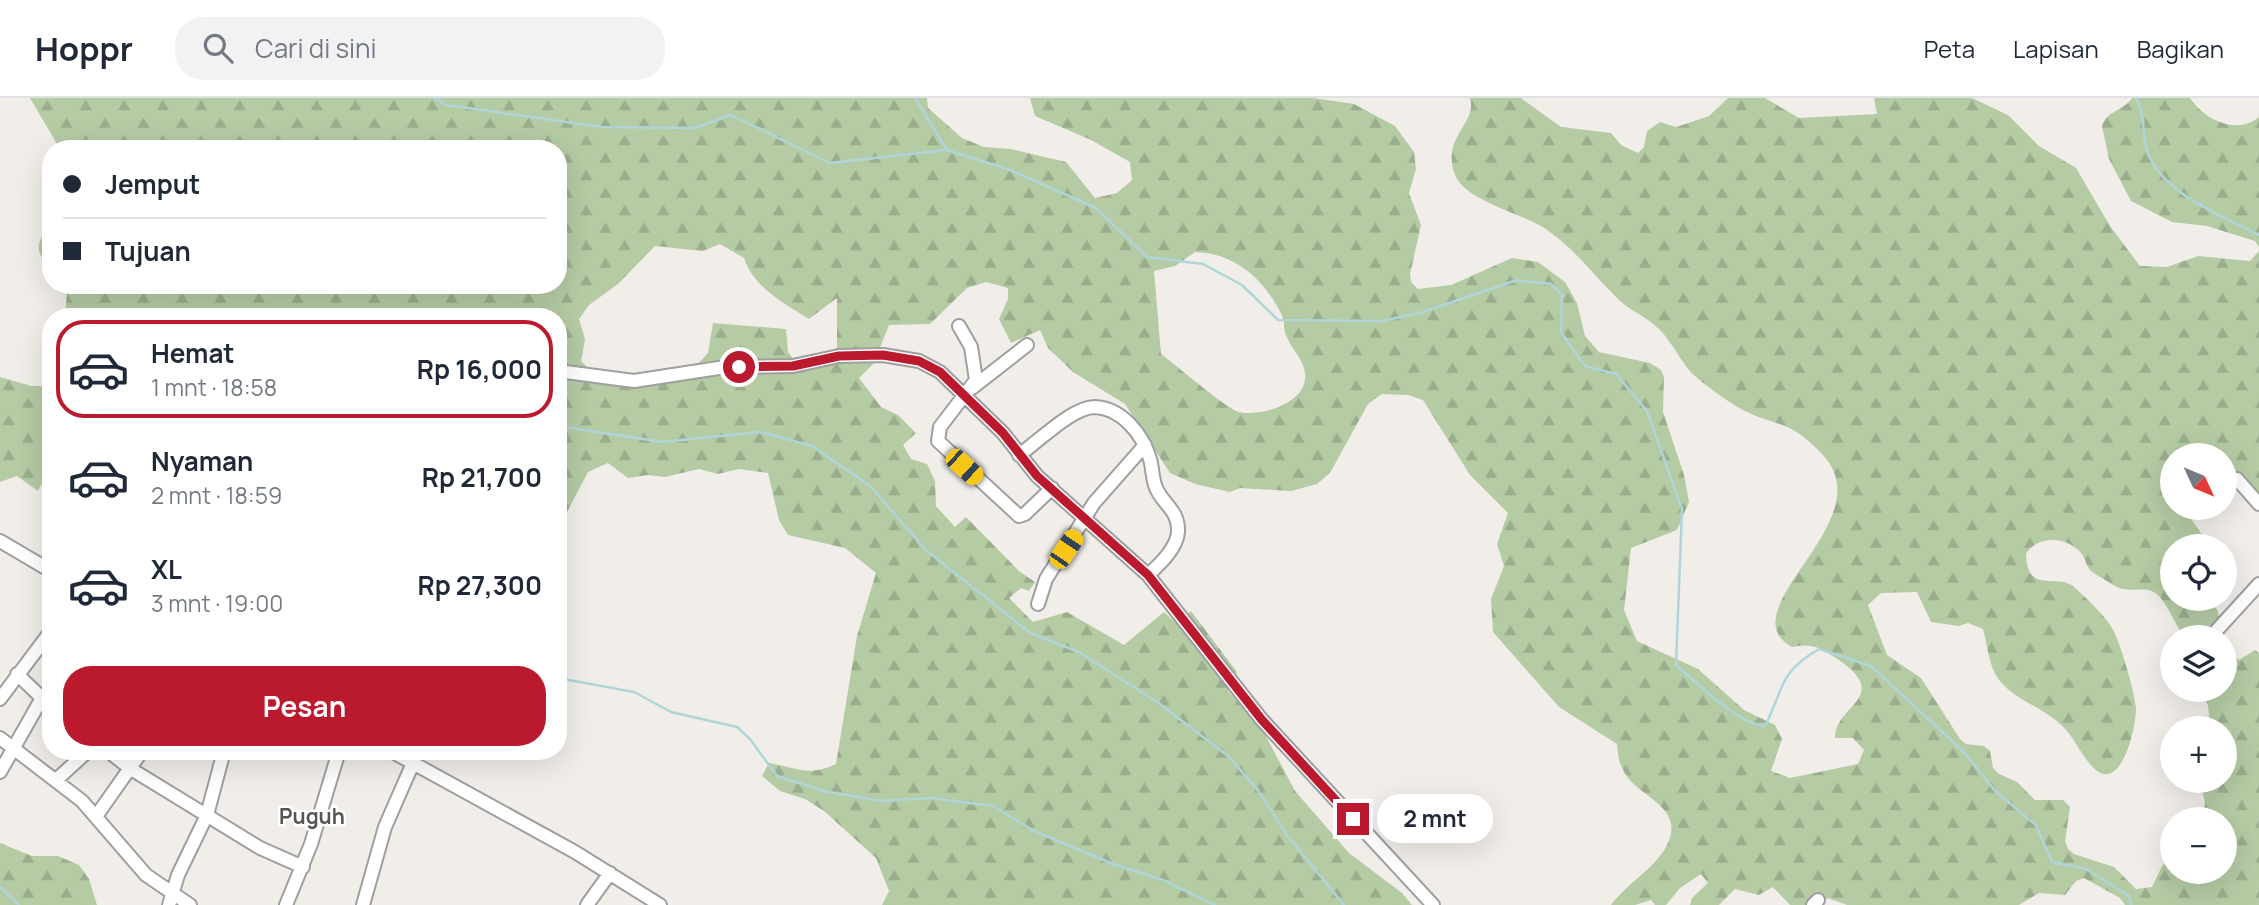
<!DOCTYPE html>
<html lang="id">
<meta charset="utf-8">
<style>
body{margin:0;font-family:Manrope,sans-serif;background:#f2f2f3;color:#1f2937;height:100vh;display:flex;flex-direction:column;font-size:26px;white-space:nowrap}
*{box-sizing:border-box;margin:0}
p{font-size:23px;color:#747a83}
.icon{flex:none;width:38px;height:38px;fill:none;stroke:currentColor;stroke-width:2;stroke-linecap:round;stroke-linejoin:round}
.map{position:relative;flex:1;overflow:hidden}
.side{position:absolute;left:42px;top:210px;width:525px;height:452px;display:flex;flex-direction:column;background:#fff;border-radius:28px;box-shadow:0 7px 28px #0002}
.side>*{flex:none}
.hud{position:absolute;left:42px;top:42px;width:525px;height:154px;border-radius:28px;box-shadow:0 7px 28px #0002;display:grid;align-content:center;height:154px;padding:0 21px;background:#fff}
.needle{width:46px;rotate:134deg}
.tools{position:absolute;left:2160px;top:345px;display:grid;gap:14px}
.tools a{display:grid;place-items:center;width:77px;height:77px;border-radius:50%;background:#fff;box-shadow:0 7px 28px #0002;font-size:35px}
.end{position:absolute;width:32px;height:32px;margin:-16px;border:9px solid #bb192e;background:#fff;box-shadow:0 0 0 4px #fff}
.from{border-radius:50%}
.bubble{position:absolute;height:49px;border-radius:24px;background:#fff;box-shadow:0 7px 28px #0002;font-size:23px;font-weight:700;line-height:49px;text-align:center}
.car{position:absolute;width:21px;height:42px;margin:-21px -10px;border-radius:9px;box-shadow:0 0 5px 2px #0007;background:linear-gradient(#f5c518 24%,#345 0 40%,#f5c518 0 76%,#345 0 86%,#f5c518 0)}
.hud b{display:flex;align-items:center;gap:24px;height:66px;font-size:26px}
.hud b+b{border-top:2px solid #e0e1e3}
.hud i{width:18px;height:18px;background:#1f2937}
ul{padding:12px 0 0;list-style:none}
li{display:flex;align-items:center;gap:21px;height:98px;margin:0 14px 10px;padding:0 7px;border:4px solid transparent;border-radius:28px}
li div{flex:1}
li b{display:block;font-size:26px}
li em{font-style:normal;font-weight:700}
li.current{border-color:#bb192e}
li>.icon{width:63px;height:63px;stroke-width:1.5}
.button{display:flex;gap:14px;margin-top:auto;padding:14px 21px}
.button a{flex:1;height:80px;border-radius:28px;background:#bb192e;color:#fff;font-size:28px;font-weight:700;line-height:80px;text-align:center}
header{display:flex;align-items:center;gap:42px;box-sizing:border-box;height:98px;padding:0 35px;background:#fff;border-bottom:2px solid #e0e1e3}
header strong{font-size:33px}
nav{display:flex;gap:38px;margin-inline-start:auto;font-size:24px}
.search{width:490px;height:63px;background:#f2f2f3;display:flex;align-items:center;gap:18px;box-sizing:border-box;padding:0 24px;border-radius:28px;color:#747a83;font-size:26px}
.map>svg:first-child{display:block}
.forest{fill:url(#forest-firs);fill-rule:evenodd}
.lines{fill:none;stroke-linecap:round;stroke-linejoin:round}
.stream{stroke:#b0d5d9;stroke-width:2.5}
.minor-casing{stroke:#9f9f9f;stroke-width:16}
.minor{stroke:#fff;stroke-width:12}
.route{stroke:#bb192e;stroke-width:9}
.labels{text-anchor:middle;stroke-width:5;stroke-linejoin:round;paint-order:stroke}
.quarter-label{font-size:21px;font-weight:bold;fill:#555;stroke:#fff}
</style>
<header>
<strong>Hoppr</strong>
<div class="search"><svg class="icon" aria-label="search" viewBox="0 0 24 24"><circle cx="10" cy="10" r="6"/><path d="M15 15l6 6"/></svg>Cari di sini</div>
<nav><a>Peta</a><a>Lapisan</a><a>Bagikan</a></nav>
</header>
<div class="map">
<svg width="2259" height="807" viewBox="0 0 2259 807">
<defs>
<pattern id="forest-firs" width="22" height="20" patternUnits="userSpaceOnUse" patternTransform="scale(1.75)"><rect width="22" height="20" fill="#b4cba4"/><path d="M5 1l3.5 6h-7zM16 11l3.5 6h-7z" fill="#9aae8d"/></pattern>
</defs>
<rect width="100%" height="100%" fill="#f1eeea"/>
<path class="forest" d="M30,0H927L928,10L962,40L984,49L1011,51L1066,64L1095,100L1117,95L1132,82L1130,64L1091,42L1035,18L1030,0H1313L1354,6L1395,28L1414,54L1416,71L1409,95L1421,127L1410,176L1411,184L1418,191L1451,187L1512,160L1538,164L1565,184L1577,205L1585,238L1599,254L1650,265L1661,272L1664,279L1663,314L1684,377L1689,404L1677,432L1631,450L1624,512L1637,543L1698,571L1744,612L1775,627L1782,641L1771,673L1790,680L1858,666L1864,652L1853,640H1835C1834,607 1895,599 1836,560C1819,549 1812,545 1792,549C1729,514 1868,432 1831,368C1825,357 1815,349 1806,341C1790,326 1768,324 1749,315C1730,306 1712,292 1696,279C1682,267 1674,247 1661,233C1648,219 1632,214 1619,202C1593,177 1569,143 1537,126C1517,115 1466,101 1456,79C1439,40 1478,26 1470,0H1521L1561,29L1611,35L1621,47L1638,55L1644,49L1647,33L1660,24L1676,29L1709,18L1728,0H1765L1799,20L1877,16L1874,0H1972L2008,17L2039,48L2076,70L2110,128L2140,168L2167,169L2198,158L2250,163L2259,153V395L2235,373L2224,383V357H2172V410H2197L2189,418L2210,448H2172V500L2209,501L2218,513L2220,539H2185C2174,526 2170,510 2159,498C2147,485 2130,497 2115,488C2108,483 2099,479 2092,474C2086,469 2086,461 2081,455C2067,438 2037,437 2026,456C2027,494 2051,477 2072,487C2085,499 2103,515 2112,530C2120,543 2135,595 2136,611C2136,627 2126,673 2108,676C2091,679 2077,643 2066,632C2047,610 2018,605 1999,582C1988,567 1988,548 1983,531L1968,525L1959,528L1931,524L1917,494L1881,495L1868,507L1887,557L1921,580L1960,641L1966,646L1984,648L1990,653L1993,670L1999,676L2017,684L2035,702H2063L2070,709L2065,743L2068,751L2074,756L2114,769L2136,791L2152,789L2162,768L2172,759V774H2224V721H2203L2205,705L2200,683L2224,682V630H2210L2208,607L2201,592H2224V548L2239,562L2255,552L2259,555V807H2125L2120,800L2084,780L2076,783L2065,797L2039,795L2019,807H1847L1828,800L1818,807H1790L1773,789L1759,797L1735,791L1719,807H1690L1692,800L1708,785L1701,776L1680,790L1666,807H1655L1651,802L1635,807H1611C1627,785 1653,772 1666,749C1687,710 1642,701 1626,677C1619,667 1618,657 1617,646L1559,609L1493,534L1491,501L1504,468L1497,446L1508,415L1470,377L1423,302L1408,297L1382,296L1368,306L1330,375L1317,386L1291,393L1240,390L1230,394L1195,386L1170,375L1125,306L1073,274L1048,250L1040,232L1011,245L999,221L1008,201V190L986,184L967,190L930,226L889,227L874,265L859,280L881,309L898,317L916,335L903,347L911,361L927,366L935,383L936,408L955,429L966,419L1019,473L1035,484L1029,493L1021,490L1009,500L1033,524L1067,514L1124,547L1164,514L1177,526L1191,513L1237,574L1228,593L1261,629L1295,693L1349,755L1402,795L1412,807H882L889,793L876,760L824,713L805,701L780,693L762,678L769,665C798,670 808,679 836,666L857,538L876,475L845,450L788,437L779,422L768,375L739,371L718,376L699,371L665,379L648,377L628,380L608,365L588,374L558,431V219H65L67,193L60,187H558V51H60ZM720,146L744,160C754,190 784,205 809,221L837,200V250L795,263L788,254L786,231L713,225L708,255L698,266L630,280L589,271L581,263L585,241L579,221L589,207L618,186L655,148L703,153ZM1195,154C1235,155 1264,181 1282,217C1285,223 1283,231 1286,237C1291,251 1303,260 1305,275C1309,305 1260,319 1239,314C1227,311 1176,267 1161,256L1154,173L1175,168Z
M2132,0H2190C2204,21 2236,38 2259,19V149L2255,143L2207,128L2172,124L2131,103L2109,61L2102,28C2107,12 2124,13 2132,0Z
M51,125V174C35,150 34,149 51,125Z
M0,279L31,288H51V370L38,393L17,378L0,384Z
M0,745L32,758H58L79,767L89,781L97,807H0Z"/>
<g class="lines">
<path class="stream" d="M434,0L447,7L601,29L695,30L731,17L830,65L946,52
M915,0L947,52L1010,72L1096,110L1147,159L1203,166L1242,187L1278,222L1382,223L1423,214L1517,182L1551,186L1562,197L1561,234L1585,268L1616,276L1647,313L1682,411L1676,567C1696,584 1739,627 1765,628C1785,589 1777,576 1819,551L1871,568L1966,656L1995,693L2036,727L2052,764L2086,771L2129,798L2131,807
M2136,0C2148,21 2140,40 2149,58C2168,99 2222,117 2259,137
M558,328L663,344L760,334L812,348L870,388L926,452L1030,535L1079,554L1160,606L1228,658L1257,691L1286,736L1344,807
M558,580L634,594L671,614L737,629L750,641L777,678L824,693L880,703L930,700L993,708L1032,732L1113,766L1163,782L1215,807
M0,789L19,807"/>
<g class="minor-casing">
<path id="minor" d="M959,228L971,249L976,282L940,329L938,343L1019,418L1025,416L1052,390
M558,273L634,283L725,269L793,268L839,258L883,257L919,263L940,274L1003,335L1037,378L1148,477L1262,622L1433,807
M972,290L1027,247
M1019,357C1038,344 1072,309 1095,309C1122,310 1143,337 1150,361C1153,371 1152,383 1157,392C1165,408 1179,413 1178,434C1177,450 1160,466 1148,477
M2237,381L2259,406
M0,443L51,473
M1038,506L1046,481L1094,405L1145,347
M2217,532L2259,486
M0,601L51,533
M0,640L82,703L146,777L190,807
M108,653L131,671L260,750L303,769
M391,653L575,754L660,807
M0,674L42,600L17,576
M56,682L88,653
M97,717L142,653
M169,807L178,777L207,717L224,653
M286,807L311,746L339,653
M363,807L385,729L413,665
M587,807L610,775
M1813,807L1818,802"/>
</g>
<use href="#minor" class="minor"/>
</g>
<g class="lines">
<path class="route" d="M739,269L793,268L839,258L883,257L919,263L940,274L1003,335L1037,378L1148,477L1262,622L1353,721"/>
</g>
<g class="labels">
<g class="quarter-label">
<text x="312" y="726">Puguh</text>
</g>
</g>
</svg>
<div class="tools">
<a><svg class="needle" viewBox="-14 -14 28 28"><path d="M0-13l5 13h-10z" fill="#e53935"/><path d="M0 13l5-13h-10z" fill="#747a83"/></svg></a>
<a><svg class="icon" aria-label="locate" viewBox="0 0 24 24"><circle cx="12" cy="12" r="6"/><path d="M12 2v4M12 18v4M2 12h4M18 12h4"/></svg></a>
<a><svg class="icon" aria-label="layers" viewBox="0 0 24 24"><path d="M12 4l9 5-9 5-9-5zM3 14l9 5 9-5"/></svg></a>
<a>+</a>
<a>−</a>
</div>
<i class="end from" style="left:739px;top:269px"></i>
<i class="end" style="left:1353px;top:721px"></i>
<div class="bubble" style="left:1377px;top:696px;width:116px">2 mnt</div>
<i class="car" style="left:964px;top:369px;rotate:132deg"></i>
<i class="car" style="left:1066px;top:451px;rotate:34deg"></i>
<div class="hud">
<b><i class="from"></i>Jemput</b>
<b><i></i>Tujuan</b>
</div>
<section class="side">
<ul>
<li class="current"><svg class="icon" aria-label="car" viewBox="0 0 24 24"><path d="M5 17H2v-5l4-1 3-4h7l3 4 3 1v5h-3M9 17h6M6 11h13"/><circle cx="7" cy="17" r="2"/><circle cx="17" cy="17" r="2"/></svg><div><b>Hemat</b><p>1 mnt · 18:58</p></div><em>Rp 16,000</em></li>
<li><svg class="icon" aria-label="car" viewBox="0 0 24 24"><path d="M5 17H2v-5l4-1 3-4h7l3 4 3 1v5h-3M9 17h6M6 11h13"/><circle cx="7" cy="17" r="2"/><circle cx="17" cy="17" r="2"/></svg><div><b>Nyaman</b><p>2 mnt · 18:59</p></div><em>Rp 21,700</em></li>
<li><svg class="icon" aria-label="car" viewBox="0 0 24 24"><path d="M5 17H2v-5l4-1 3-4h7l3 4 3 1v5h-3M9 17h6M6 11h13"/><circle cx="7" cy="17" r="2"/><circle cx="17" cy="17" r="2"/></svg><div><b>XL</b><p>3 mnt · 19:00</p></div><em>Rp 27,300</em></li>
</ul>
<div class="button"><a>Pesan</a></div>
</section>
</div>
